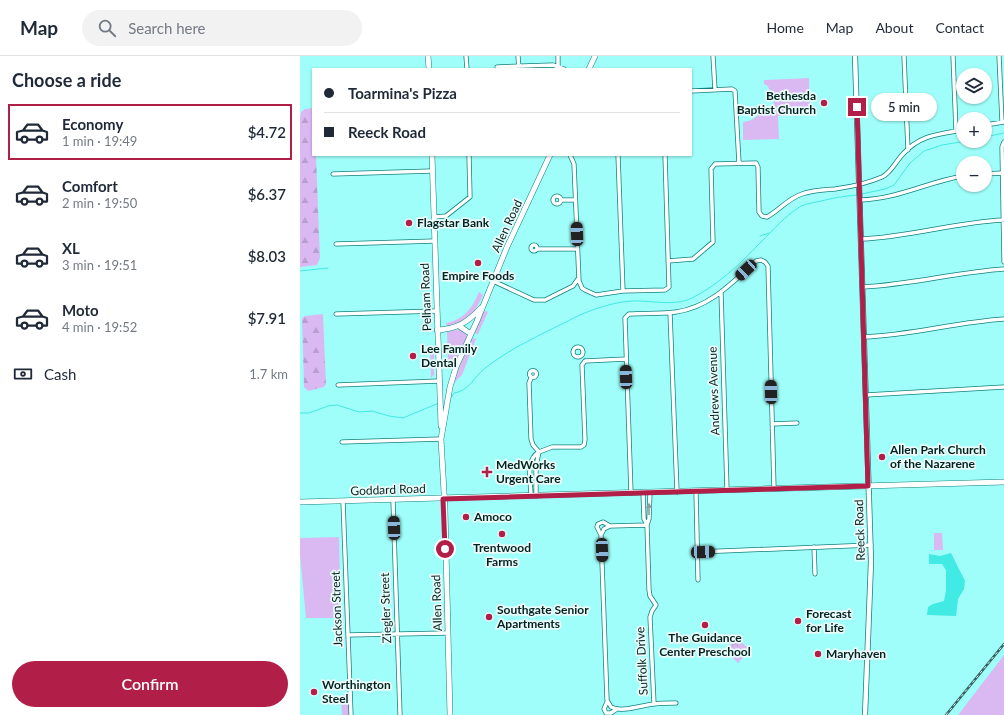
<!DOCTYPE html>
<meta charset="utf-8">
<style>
body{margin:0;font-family:Lato,sans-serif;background:#f2f2f3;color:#1f2937;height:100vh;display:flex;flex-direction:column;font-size:15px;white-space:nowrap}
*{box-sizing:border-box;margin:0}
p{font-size:13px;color:#747a83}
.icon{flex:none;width:22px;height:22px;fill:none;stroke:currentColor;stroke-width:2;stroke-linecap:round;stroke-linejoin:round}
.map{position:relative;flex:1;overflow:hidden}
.sheet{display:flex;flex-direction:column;background:#fff;width:300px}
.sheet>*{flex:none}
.banner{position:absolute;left:12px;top:12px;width:380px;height:88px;border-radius:0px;box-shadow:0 1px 3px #0004;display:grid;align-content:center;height:88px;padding:0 12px;background:#fff}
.fabs{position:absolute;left:656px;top:12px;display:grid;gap:8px}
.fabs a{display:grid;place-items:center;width:36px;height:36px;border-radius:50%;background:#fff;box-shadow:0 1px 3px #0004;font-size:20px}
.end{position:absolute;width:18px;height:18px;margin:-9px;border:5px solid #b11f49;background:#fff;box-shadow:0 0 0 2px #fff}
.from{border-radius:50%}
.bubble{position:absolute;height:28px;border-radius:14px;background:#fff;box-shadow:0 1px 3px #0004;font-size:13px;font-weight:600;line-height:28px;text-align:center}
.car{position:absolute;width:12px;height:24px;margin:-12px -6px;border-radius:5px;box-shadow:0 0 3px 1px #0007;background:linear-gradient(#222 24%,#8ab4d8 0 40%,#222 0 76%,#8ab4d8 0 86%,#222 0)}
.banner b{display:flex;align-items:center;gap:14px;height:38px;font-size:15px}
.banner b+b{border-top:1px solid #e0e1e3}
.banner i{width:10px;height:10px;background:#1f2937}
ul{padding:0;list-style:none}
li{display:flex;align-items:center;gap:12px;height:56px;margin:0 8px 6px;padding:0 4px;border:2px solid transparent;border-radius:0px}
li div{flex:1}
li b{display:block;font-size:15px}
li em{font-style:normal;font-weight:600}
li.selected{border-color:#b11f49}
li>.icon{width:36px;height:36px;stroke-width:1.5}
h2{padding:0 12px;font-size:18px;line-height:48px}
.pay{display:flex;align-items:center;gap:10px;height:44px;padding:0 12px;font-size:15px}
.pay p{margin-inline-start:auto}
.cta{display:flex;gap:8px;margin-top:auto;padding:8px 12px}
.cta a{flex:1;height:46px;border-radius:24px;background:#b11f49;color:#fff;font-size:16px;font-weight:600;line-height:46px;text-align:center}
header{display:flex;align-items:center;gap:24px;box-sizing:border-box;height:56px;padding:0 20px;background:#fff;border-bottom:1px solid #e0e1e3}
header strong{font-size:19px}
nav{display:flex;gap:22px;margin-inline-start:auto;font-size:14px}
.search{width:280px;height:36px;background:#f2f2f3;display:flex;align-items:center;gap:10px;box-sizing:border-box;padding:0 14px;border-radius:22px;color:#747a83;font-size:15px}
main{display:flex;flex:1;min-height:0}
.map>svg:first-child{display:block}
.grass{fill:#dab9f2}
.forest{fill:url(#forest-firs)}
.park{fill:url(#park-crowns)}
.water{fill:#41eae3}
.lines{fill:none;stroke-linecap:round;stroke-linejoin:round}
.stream{stroke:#41eae3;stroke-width:1}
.minor-casing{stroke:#10817d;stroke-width:5}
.tertiary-casing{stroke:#10817d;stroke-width:6}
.secondary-casing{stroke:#10817d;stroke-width:6}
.minor{stroke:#fff;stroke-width:3.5}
.tertiary{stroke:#fff;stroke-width:4.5}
.secondary{stroke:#fff;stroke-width:5}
.rail-casing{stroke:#2f615f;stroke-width:2.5}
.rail{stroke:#eafbfa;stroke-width:1;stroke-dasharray:3;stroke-linecap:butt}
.oneway{fill:#8e9c9b}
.route{stroke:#b11f49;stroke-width:5}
.poi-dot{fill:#b11f49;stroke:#eafbfa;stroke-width:1.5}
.labels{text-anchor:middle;stroke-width:3.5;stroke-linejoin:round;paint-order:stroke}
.poi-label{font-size:12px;font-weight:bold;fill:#032321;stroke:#eafbfa;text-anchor:start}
.street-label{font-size:12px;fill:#032321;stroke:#eafbfa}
</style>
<header>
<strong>Map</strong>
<div class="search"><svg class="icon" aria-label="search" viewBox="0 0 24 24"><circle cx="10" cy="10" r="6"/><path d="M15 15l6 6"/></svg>Search here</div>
<nav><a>Home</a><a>Map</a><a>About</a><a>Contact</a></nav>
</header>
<main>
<section class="sheet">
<h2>Choose a ride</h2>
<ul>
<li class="selected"><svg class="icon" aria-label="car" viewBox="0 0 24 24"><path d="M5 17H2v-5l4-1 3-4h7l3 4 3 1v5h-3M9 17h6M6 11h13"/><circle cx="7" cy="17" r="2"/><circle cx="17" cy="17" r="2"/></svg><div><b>Economy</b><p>1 min · 19:49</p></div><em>$4.72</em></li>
<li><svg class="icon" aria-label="car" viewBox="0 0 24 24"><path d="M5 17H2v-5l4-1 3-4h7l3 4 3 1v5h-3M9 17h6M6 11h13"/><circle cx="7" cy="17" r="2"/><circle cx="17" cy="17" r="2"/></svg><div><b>Comfort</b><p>2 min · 19:50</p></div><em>$6.37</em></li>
<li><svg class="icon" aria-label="car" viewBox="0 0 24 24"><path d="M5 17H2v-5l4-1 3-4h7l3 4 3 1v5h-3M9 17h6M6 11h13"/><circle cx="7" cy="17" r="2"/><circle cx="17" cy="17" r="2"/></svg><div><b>XL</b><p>3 min · 19:51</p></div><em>$8.03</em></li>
<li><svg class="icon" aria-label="car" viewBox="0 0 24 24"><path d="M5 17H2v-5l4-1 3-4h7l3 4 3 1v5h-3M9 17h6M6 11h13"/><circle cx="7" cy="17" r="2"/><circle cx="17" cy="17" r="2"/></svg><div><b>Moto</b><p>4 min · 19:52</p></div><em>$7.91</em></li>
</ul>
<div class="pay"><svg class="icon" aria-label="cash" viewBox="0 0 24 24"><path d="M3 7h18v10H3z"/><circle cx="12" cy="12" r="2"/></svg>Cash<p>1.7 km</p></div>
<div class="cta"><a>Confirm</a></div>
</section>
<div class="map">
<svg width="704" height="659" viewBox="0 0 704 659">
<defs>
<pattern id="forest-firs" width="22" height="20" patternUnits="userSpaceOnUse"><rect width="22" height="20" fill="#dab9f2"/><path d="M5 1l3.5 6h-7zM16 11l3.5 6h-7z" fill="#b99fcf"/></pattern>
<pattern id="park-crowns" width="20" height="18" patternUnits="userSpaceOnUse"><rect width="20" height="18" fill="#dab9f2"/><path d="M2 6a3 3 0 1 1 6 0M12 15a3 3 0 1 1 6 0" fill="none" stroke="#b99fcf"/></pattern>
</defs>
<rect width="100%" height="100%" fill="#9ffef9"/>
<path class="grass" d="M509,22L510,58L478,60L479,83L443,84V66C454,64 451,64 460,58C465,55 470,54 474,49C474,42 470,37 468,30L464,28V24Z
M179,236L183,239C174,259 168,265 147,271L146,267C165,263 172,252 179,236Z
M186,255L188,256L178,278H176L175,275L183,256Z
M160,273L166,276L168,280C163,290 160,304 148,307L147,276Z
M174,282L176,283L162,319L154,327L153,326L171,284Z
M130,292L134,293V319L131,322Z
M634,477H642L643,494H634Z
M39,481L41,562H6L0,499V482Z
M704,599V659H658Z"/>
<path class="forest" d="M13,52V99H16L20,202L17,209L0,211V62L1,56L5,53Z
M23,258L26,328L24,331L8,335L4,331L2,262L5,260Z
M44,638L49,642V659H42L41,642Z"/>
<path class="park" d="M437,582L450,594L438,607L425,594Z"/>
<path class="water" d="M651,497L665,525L664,533L658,543L656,560L627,559L628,551L633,548L644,545L646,535V514L642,508H629V498L640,500Z"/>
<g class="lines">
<path class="stream" d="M685,81L704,77
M562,138L585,133L594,129L610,107L624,95L642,89L667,85
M460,180L469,177
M0,215L28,212
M151,342L154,337C169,335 174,321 184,313C209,293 240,279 268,265C286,255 312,246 332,245C351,244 374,251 392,242C418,229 440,208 460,187C473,174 485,160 501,150C507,147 514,147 521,145C533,142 544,140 557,139
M0,357H9L28,350L37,349L59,356L72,355L89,360L103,362L139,347"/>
<g class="minor-casing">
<path id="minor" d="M166,0L167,13
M218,0L219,13
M258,0V11
M413,0L415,34
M604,0L608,94
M653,0L656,75
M699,0L702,66
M197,11L253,9L264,13
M391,35L432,33L435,35L439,107
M685,69L704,66
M704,86L702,91L704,206
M270,99L274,108L279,225L282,232L285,234L296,239L323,235L365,234L369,231L365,99
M318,99L323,235
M33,118L132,115
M685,118L703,117
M253 144a4 4 0 1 1 8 0a4 4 0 1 1-8 0Z
M261,144H275
M560,144C598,143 627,126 663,120
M134,161L146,160L170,141L169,99
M562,183C610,181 656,166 704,164
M36,188L135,185
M231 192a3 3 0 1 1 6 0a3 3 0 1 1-6 0Z
M237,193H277
M368,205L393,203L413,186L411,113L415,108L456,107L458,111L459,156L462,160L467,161C480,154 487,143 502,138C513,134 524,134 535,133C550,131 568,127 582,121C591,117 596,105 603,98C620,79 639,78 663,74
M193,225L234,244H245L273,230L278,223
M563,231C610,229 657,216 704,213
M421,236L427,434
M370,257L377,436
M36,258L137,255
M564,281C612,279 657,266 704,263
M273 296a5 5 0 1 1 10 0a5 5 0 1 1-10 0Z
M285,305L326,303
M229.5 318a3.5 3.5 0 1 1 7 0a3.5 3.5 0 1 1-7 0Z
M231,322L229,327L231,383L233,389L239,396L252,391H281L284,389L285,384L282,309L285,305
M38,329L139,325
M566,339L704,331
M472,368L497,367
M42,386L141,383
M396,435L398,524
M350,436L349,463L347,469L349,534L350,540L356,549L352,555L350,561L354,648
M331,437L325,262L329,258C345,257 361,258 376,256C410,251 432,227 456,205L461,204L465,206L468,210L474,433
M343,437L344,463L347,469
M231,440C231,426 225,404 239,396L236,410V440
M93,444L100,659
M43,445L51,659
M347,469L310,470L304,473L301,479L307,644L311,651C322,657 342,649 354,648C361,647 369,647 376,647
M301,479L297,471L298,468L303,466L310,470
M514,491L515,518
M398,496L571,489
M48,579L148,577
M307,646L304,653L306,657H311L317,653"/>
</g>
<g class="tertiary-casing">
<path id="tertiary" d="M555,0L571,506L565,659"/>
</g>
<g class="secondary-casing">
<path id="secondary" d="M128,0L129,13
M289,13L295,0
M132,99L141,370
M159,270L171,278
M137,274C157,273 168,266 181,252
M139,308L149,309L159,304
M0,446L704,426
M150,659L145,454L141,383L150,331L156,311L177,265L207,191L250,99"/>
</g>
<use href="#minor" class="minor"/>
<use href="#tertiary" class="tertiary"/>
<use href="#secondary" class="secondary"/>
<g class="rail-casing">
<path id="rail" d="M646,659L704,588"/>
</g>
<use href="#rail" class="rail"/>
</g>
<defs><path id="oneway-solid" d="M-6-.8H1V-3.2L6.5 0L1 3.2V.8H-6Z"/></defs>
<use class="oneway" href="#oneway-solid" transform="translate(349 453) rotate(-90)"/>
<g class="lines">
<path class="route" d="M145,493L143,443L568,430L557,51"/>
</g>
<g class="poi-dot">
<circle cx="524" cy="47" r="4"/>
<circle cx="109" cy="167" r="4"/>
<circle cx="178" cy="207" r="4"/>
<circle cx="113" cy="300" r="4"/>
<circle cx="582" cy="401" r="4"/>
<path d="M185 410h4v4h4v4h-4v4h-4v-4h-4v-4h4z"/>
<circle cx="166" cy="461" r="4"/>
<circle cx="202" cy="478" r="4"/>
<circle cx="189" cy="561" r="4"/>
<circle cx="498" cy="565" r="4"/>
<circle cx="405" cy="569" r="4"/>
<circle cx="518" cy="598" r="4"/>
<circle cx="14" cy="636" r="4"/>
</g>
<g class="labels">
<g class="poi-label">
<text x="516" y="44" text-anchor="end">Bethesda<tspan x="516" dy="14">Baptist Church</tspan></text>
<text x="117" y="171">Flagstar Bank</text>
<text x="178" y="224" text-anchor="middle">Empire Foods</text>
<text x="121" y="297">Lee Family<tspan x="121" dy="14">Dental</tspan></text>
<text x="590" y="398">Allen Park Church<tspan x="590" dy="14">of the Nazarene</tspan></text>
<text x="196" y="413">MedWorks<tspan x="196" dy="14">Urgent Care</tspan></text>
<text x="174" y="465">Amoco</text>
<text x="202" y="496" text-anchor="middle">Trentwood<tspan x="202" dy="14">Farms</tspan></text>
<text x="197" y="558">Southgate Senior<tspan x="197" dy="14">Apartments</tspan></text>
<text x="506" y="562">Forecast<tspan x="506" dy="14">for Life</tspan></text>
<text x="405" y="586" text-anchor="middle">The Guidance<tspan x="405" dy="14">Center Preschool</tspan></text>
<text x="526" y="602">Maryhaven</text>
<text x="22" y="633">Worthington<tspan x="22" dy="14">Steel</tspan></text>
</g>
<g class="street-label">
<text transform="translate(207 170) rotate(-65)" y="4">Allen Road</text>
<text transform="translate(126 241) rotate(-92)" y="4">Pelham Road</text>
<text transform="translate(414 335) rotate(-92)" y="4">Andrews Avenue</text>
<text transform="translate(88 434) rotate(-2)" y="4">Goddard Road</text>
<text transform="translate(560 474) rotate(-92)" y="4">Reeck Road</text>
<text transform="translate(137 547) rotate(-92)" y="4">Allen Road</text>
<text transform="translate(86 552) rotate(-92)" y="4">Ziegler Street</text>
<text transform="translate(37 553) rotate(-92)" y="4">Jackson Street</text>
<text transform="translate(342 605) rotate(-93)" y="4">Suffolk Drive</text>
</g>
</g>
</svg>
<div class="fabs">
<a><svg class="icon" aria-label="layers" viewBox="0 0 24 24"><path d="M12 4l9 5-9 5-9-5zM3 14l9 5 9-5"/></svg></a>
<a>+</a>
<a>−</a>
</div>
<i class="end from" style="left:145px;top:493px"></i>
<i class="end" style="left:557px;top:51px"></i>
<div class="bubble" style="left:571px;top:37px;width:66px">5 min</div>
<i class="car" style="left:277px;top:178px;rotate:358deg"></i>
<i class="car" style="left:446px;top:214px;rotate:227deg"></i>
<i class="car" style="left:326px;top:321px;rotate:358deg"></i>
<i class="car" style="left:471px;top:336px;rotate:359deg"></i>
<i class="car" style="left:94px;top:472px;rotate:358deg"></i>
<i class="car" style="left:302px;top:494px;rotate:178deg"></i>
<i class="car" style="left:403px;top:496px;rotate:88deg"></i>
<div class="banner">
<b><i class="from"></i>Toarmina's Pizza</b>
<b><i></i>Reeck Road</b>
</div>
</div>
</main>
